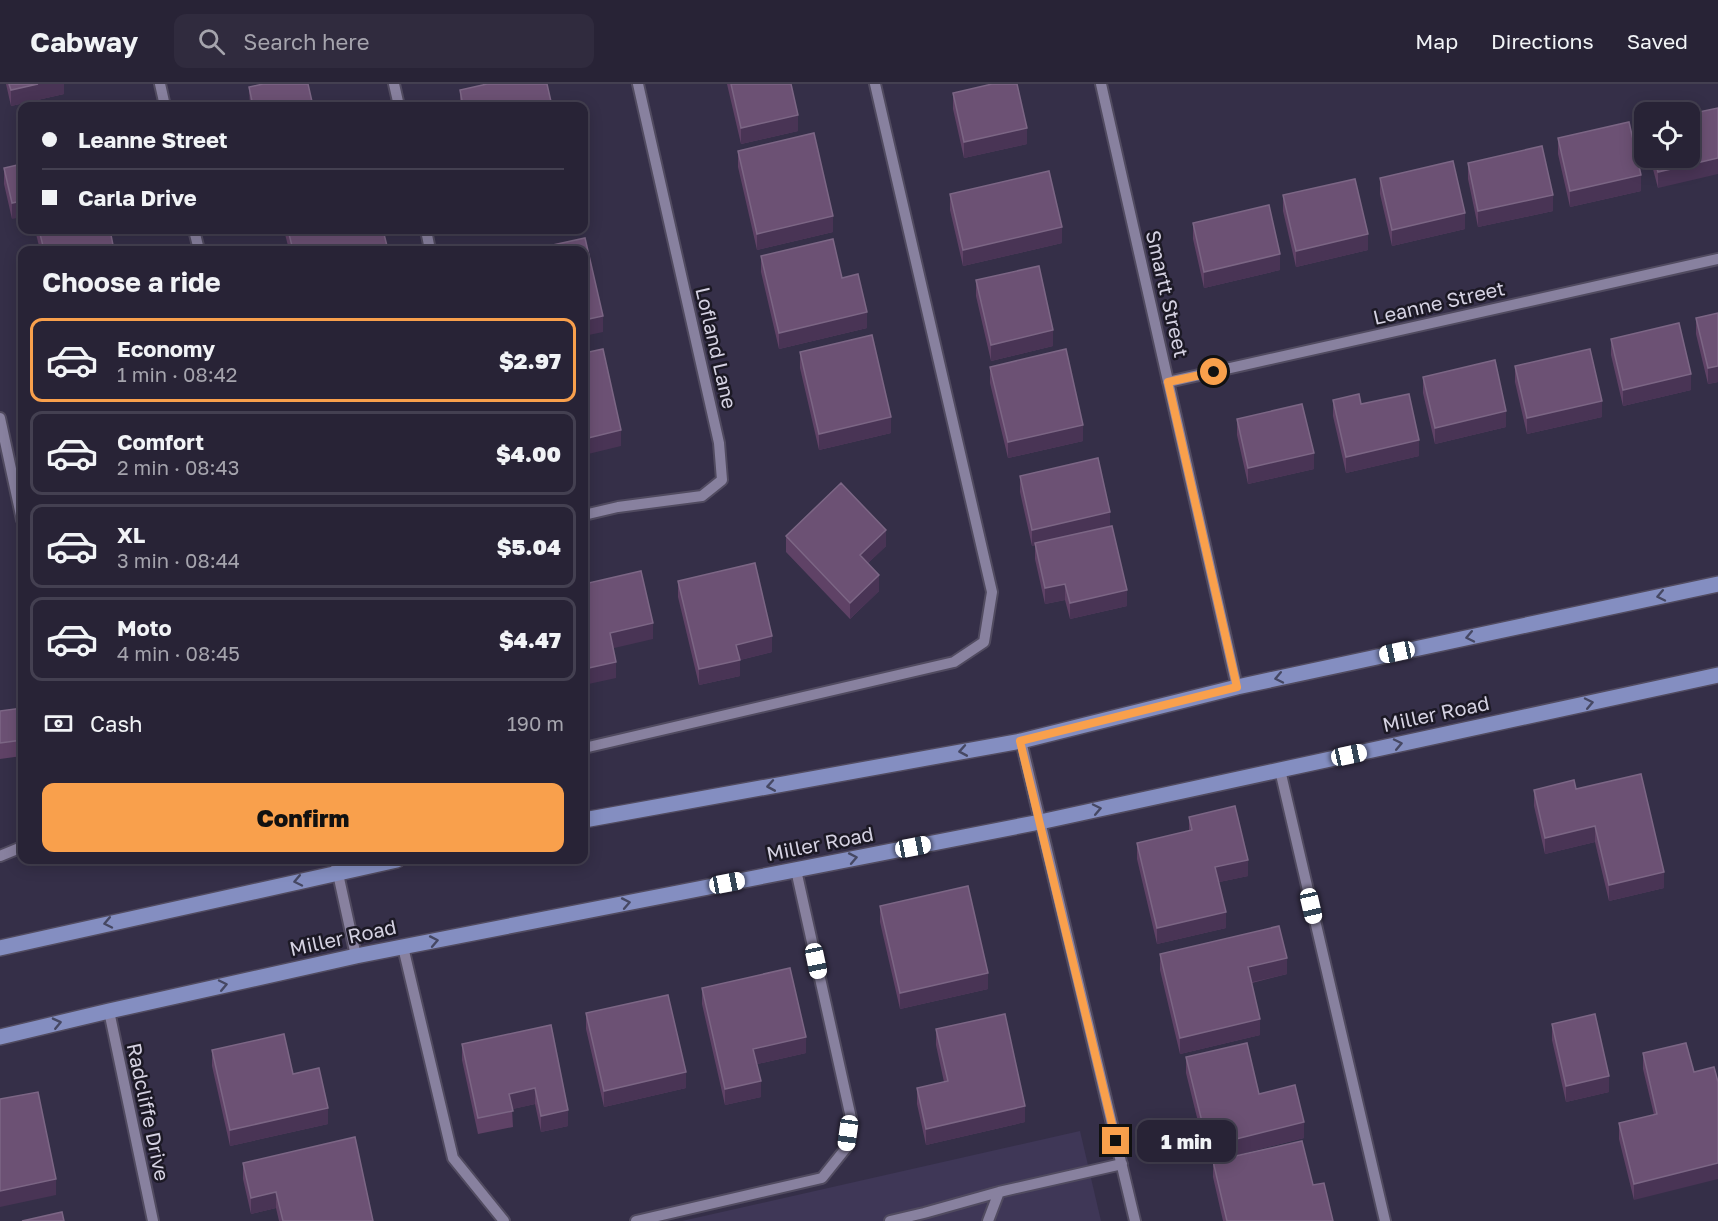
<!DOCTYPE html>
<meta charset="utf-8">
<style>
body{margin:0;font-family:"Golos Text",sans-serif;background:#302b3e;color:#f1f3f6;height:100vh;display:flex;flex-direction:column;font-size:22px;white-space:nowrap}
*{box-sizing:border-box;margin:0}
p{font-size:20px;color:#a5a4ad}
.icon{flex:none;width:33px;height:33px;fill:none;stroke:currentColor;stroke-width:2;stroke-linecap:round;stroke-linejoin:round}
.map{position:relative;flex:1;overflow:hidden}
.side{position:absolute;left:18px;top:162px;width:570px;height:618px;display:flex;flex-direction:column;background:#282336;border-radius:12px;box-shadow:0 3px 15px #0003,0 0 0 2px #444051}
.side>*{flex:none}
.top-card{position:absolute;left:18px;top:18px;width:570px;height:132px;border-radius:12px;box-shadow:0 3px 15px #0003,0 0 0 2px #444051;display:grid;align-content:center;height:132px;padding:0 24px;background:#282336}
.fabs{position:absolute;left:1634px;top:18px;display:grid;gap:12px}
.fabs a{display:grid;place-items:center;width:66px;height:66px;border-radius:12px;background:#282336;box-shadow:0 3px 15px #0003,0 0 0 2px #444051;font-size:30px}
.end{position:absolute;width:27px;height:27px;margin:-14px;border:8px solid #f9a04c;background:#111;box-shadow:0 0 0 3px #111}
.from{border-radius:50%}
.bubble{position:absolute;height:42px;border-radius:12px;background:#282336;box-shadow:0 3px 15px #0003,0 0 0 2px #444051;font-size:20px;font-weight:800;line-height:42px;text-align:center}
.car{position:absolute;width:18px;height:36px;margin:-18px -9px;border-radius:8px;box-shadow:0 0 4px 2px #0007;background:linear-gradient(#fff 24%,#345 0 40%,#fff 0 76%,#345 0 86%,#fff 0)}
.top-card b{display:flex;align-items:center;gap:21px;height:57px;font-size:22px}
.top-card b+b{border-top:2px solid #444051}
.top-card i{width:15px;height:15px;background:#f1f3f6}
ul{padding:0;list-style:none}
li{display:flex;align-items:center;gap:18px;height:84px;margin:0 12px 9px;padding:0 12px;border:3px solid #444051;border-radius:12px}
li div{flex:1}
li b{display:block;font-size:22px}
li em{font-style:normal;font-weight:800}
li.current{border-color:#f9a04c}
li>.icon{width:54px;height:54px;stroke-width:1.5}
h2{padding:0 24px;font-size:27px;line-height:72px}
.pay{display:flex;align-items:center;gap:15px;height:66px;padding:0 24px;font-size:22px}
.pay p{margin-inline-start:auto}
.button{display:flex;gap:12px;margin-top:auto;padding:12px 24px}
.button a{flex:1;height:69px;border-radius:12px;background:#f9a04c;color:#111;font-size:24px;font-weight:800;line-height:69px;text-align:center}
header{display:flex;align-items:center;gap:36px;box-sizing:border-box;height:84px;padding:0 30px;background:#282336;border-bottom:2px solid #444051}
header strong{font-size:28px}
nav{display:flex;gap:33px;margin-inline-start:auto;font-size:21px}
.search{width:420px;height:54px;background:#302b3e;display:flex;align-items:center;gap:15px;box-sizing:border-box;padding:0 21px;border-radius:12px;color:#a5a4ad;font-size:22px}
.map>svg:first-child{display:block}
.built{fill:#3f3757}
.lines{fill:none;stroke-linecap:round;stroke-linejoin:round}
.minor-casing{stroke:#514b60;stroke-width:14}
.major-casing{stroke:#514b60;stroke-width:18}
.minor{stroke:#88819f;stroke-width:10}
.major{stroke:#848ec1;stroke-width:15}
.wall{fill:#5f4266}
.shaded-wall{fill:#493455}
.building{fill:#6c5174;stroke:#7c6685;stroke-width:1.5}
.oneway{stroke:#464863}
.route{stroke:#f9a04c;stroke-width:8}
.labels{text-anchor:middle;stroke-width:5;stroke-linejoin:round;paint-order:stroke}
.street-label{font-size:20px;fill:#d5d2e2;stroke:#1c1925}
</style>
<header>
<strong>Cabway</strong>
<div class="search"><svg class="icon" aria-label="search" viewBox="0 0 24 24"><circle cx="10" cy="10" r="6"/><path d="M15 15l6 6"/></svg>Search here</div>
<nav><a>Map</a><a>Directions</a><a>Saved</a></nav>
</header>
<div class="map">
<svg width="1718" height="1137" viewBox="0 0 1718 1137">
<rect width="100%" height="100%" fill="#352f48"/>
<path class="built" d="M1080,1047L1101,1137H682Z"/>
<g class="lines">
<g class="minor-casing">
<path id="minor" d="M160,0L165,22
M394,0L399,22
M1101,0L1237,603
M194,146L199,166
M426,146L430,166
M1168,298L1718,175
M0,334L22,436
M584,431L618,423L702,412L722,396L719,359L638,0
M1021,657L1135,1137
M584,664L954,578L984,558L992,508L875,0
M1280,686L1385,1137
M0,772L22,763
M335,776L356,872
M403,863L453,1074L504,1137
M109,927L153,1137
M636,1137L822,1094L846,1064L851,1034L796,786
M890,1137L924,1129L999,1108L1122,1080
M988,1137L999,1108"/>
</g>
<g class="major-casing">
<path id="major" d="M584,736L1021,657L1237,603L1718,500
M0,864L397,776
M0,953L109,927L356,872L1040,738L1718,591"/>
</g>
<use href="#minor" class="minor"/>
<use href="#major" class="major"/>
</g>
<path class="wall" d="M6,0H64V10L11,22Z
M483,0H547L552,22H460V6L483,1Z
M727,0H791L798,47L741,60Z
M249,3L313,22H250Z
M953,9L1027,60L964,74L953,25Z
M20,29H22V56L20,45Z
M1558,54L1641,107L1570,123L1558,70Z
M738,67L833,148L757,166L738,83Z
M1650,74H1689L1658,104Z
M1468,79L1553,127L1478,143L1468,95Z
M22,80L12,135L4,100V84Z
M1380,94L1465,145L1392,162L1380,110Z
M950,110L1062,159L963,182L950,126Z
M1283,111L1368,166L1296,183L1283,127Z
M1193,139L1280,186L1204,204L1193,155Z
M36,146H110L114,166H40L36,150Z
M284,146H383L388,166H289Z
M761,172L842,194L867,244L779,265L761,188Z
M976,196L1053,262L991,277L976,212Z
M1718,229V298L1708,300L1696,250V234Z
M1611,255L1691,306L1623,322L1611,271Z
M800,268L891,349L819,366L800,284Z
M1515,282L1602,333L1527,350L1515,298Z
M990,283L1083,357L1008,374L990,299Z
M1423,293L1506,343L1435,360L1423,309Z
M1333,316L1361,320L1419,372L1346,389L1333,332Z
M1237,335L1314,385L1248,400L1237,351Z
M1020,392L1110,442L1127,522L1070,535L1065,516L1045,520L1035,475V461L1032,462L1020,408Z
M786,452L886,462L868,479L879,507L850,535L786,468Z
M678,497L772,568L740,576V592L699,601L678,513Z
M22,624V672L0,675V627Z
M1576,705L1664,804L1609,817L1595,758L1545,770L1534,722V706Z
M1189,733L1248,792L1219,798L1226,844L1157,860L1137,775V759L1189,747Z
M880,822L988,905L900,925L880,838Z
M1160,870L1287,890L1252,899L1260,951L1180,970L1160,886Z
M702,904L806,969L757,980L761,1013L725,1021L702,920Z
M586,929L686,1004L604,1023L586,945Z
M1552,940L1609,1008L1566,1018L1552,956Z
M551,941L568,1042L541,1048L535,1020L512,1025L513,1043L478,1050L462,976V960Z
M936,945L1025,1038L926,1061L917,1020V1004L944,998L936,961Z
M1686,959L1634,1116L1619,1055V1039L1654,1031L1643,985V969Z
M212,966L293,990L328,1040L230,1062L212,982Z
M1186,973L1259,1010L1304,1054L1208,1078L1186,989Z
M1213,1077L1313,1101L1333,1137H1223L1213,1093Z
M243,1079L373,1137H279L276,1124L251,1130L243,1095Z"/>
<path class="shaded-wall" d="M38,0H64V10L11,22V6Z
M798,31V47L741,60V44Z
M1027,44V60L964,74V58Z
M1718,74V90L1658,104V88Z
M1641,91V107L1570,123V107Z
M1553,111V127L1478,143V127Z
M22,117V133L12,135V119Z
M1465,129V145L1392,162V146Z
M833,132V148L757,166V150Z
M1062,143V159L963,182V166Z
M519,146H546L519,152Z
M1368,150V166L1296,183V167Z
M1280,170V186L1204,204V188Z
M867,228V244L779,265V249Z
M603,232V248L584,252V236Z
M1053,246V262L991,277V261Z
M1718,282V298L1708,300V284Z
M1691,290V306L1623,322V306Z
M1602,317V333L1527,350V334Z
M1506,327V343L1435,360V344Z
M891,333V349L819,366V350Z
M1083,341V357L1008,374V358Z
M621,346V362L584,371V355Z
M1419,356V372L1346,389V373Z
M1314,369V385L1248,400V384Z
M1110,428V444L1032,462V446Z
M886,446V462L860,487V471Z
M879,491V507L850,535V519Z
M1065,500V516L1045,520V504Z
M1127,506V522L1070,535V519Z
M653,539V555L610,565V549Z
M772,552V568L736,577V561Z
M740,576V592L699,601V585Z
M616,578V594L584,601V585Z
M1595,742V758L1545,770V754Z
M1248,776V792L1215,799V783Z
M1664,788V804L1609,817V801Z
M1226,828V844L1157,860V844Z
M1287,874V890L1248,899V883Z
M988,889V905L900,925V909Z
M1260,935V951L1180,970V954Z
M806,953V969L753,981V965Z
M686,988V1004L604,1023V1007Z
M1609,992V1008L1566,1018V1002Z
M761,997V1013L725,1021V1005Z
M535,1004V1020L509,1026V1010Z
M1025,1022V1038L926,1061V1045Z
M328,1024V1040L230,1062V1046Z
M568,1026V1042L541,1048V1032Z
M1304,1038V1054L1208,1078V1062Z
M1718,1079V1095L1634,1116V1100Z
M56,1095V1111L0,1123V1107Z
M276,1108V1124L251,1130V1114Z"/>
<path class="building" d="M9,0H38L11,6Z
M263,0H308L313,22H253L249,3Z
M487,0H547L552,22H463L460,6Z
M731,0H791L798,31L741,44Z
M992,0H1017L1027,44L964,58L953,9Z
M76,17L77,22H50Z
M1679,22L1680,28H1652Z
M1718,24V74L1658,88L1654,74H1689V30Z
M20,29H22V40Z
M1629,38L1641,91L1570,107L1558,54Z
M814,49L833,132L757,150L738,67Z
M1542,62L1553,111L1478,127L1468,79Z
M1453,77L1465,129L1392,146L1380,94Z
M22,80V117L12,119L4,84Z
M1049,87L1062,143L963,166L950,110Z
M1355,95L1368,150L1296,167L1283,111Z
M1269,121L1280,170L1204,188L1193,139Z
M39,146H110L114,166H44Z
M288,146H383L388,166H293Z
M585,154L603,232L584,236V166H530Z
M833,155L842,194L858,190L867,228L779,249L761,172Z
M1039,182L1053,246L991,261L976,196Z
M1718,229V282L1708,284L1696,234Z
M1679,239L1691,290L1623,306L1611,255Z
M872,251L891,333L819,350L800,268Z
M603,265L621,346L584,355V269Z
M1066,265L1083,341L1008,358L990,283Z
M1590,265L1602,317L1527,334L1515,282Z
M1495,276L1506,327L1435,344L1423,293Z
M1359,310L1361,320L1409,310L1419,356L1346,373L1333,316Z
M1302,320L1314,369L1248,384L1237,335Z
M1098,374L1110,428L1032,446L1020,392Z
M841,399L886,446L860,471L879,491L850,519L786,452Z
M1112,442L1127,506L1070,519L1065,500L1045,504L1035,459Z
M755,479L772,552L736,561L740,576L699,585L678,497Z
M641,487L653,539L610,549L616,578L584,585V500Z
M22,624V656L0,659V627Z
M1641,690L1664,788L1609,801L1595,742L1545,754L1534,706L1574,696L1576,705Z
M1235,722L1248,776L1215,783L1226,828L1157,844L1137,759L1192,746L1189,733Z
M968,802L988,889L900,909L880,822Z
M1279,842L1287,874L1248,883L1260,935L1180,954L1160,870Z
M790,884L806,953L753,965L761,997L725,1005L702,904Z
M668,911L686,988L604,1007L586,929Z
M1005,930L1025,1022L926,1045L917,1004L948,997L936,945Z
M1595,930L1609,992L1566,1002L1552,940Z
M551,941L568,1026L541,1032L535,1004L509,1010L513,1027L478,1034L462,960Z
M284,950L293,990L319,984L328,1024L230,1046L212,966Z
M1247,959L1259,1010L1295,1001L1304,1038L1208,1062L1186,973Z
M1686,959L1694,988L1714,983L1718,998V1079L1634,1100L1619,1039L1657,1030L1643,969Z
M38,1008L56,1095L0,1107V1015Z
M355,1053L373,1137H283L276,1108L251,1114L243,1079Z
M1302,1057L1313,1101L1324,1099L1333,1137H1227L1213,1077Z
M62,1128L64,1137H22Z"/>
<defs><path id="oneway-chevron" d="M-2-3.5L2.5 0L-2 3.5" fill="none" stroke-width="1.6" stroke-linecap="round" stroke-linejoin="round" transform="scale(1.5)"/></defs>
<g class="oneway">
<use href="#oneway-chevron" transform="translate(1661 512) rotate(168)"/>
<use href="#oneway-chevron" transform="translate(1470 553) rotate(168)"/>
<use href="#oneway-chevron" transform="translate(1279 594) rotate(168)"/>
<use href="#oneway-chevron" transform="translate(1589 619) rotate(-12)"/>
<use href="#oneway-chevron" transform="translate(1398 660) rotate(-12)"/>
<use href="#oneway-chevron" transform="translate(963 667) rotate(170)"/>
<use href="#oneway-chevron" transform="translate(771 702) rotate(170)"/>
<use href="#oneway-chevron" transform="translate(1097 725) rotate(-12)"/>
<use href="#oneway-chevron" transform="translate(853 774) rotate(-11)"/>
<use href="#oneway-chevron" transform="translate(298 797) rotate(168)"/>
<use href="#oneway-chevron" transform="translate(626 819) rotate(-11)"/>
<use href="#oneway-chevron" transform="translate(108 839) rotate(168)"/>
<use href="#oneway-chevron" transform="translate(434 857) rotate(-11)"/>
<use href="#oneway-chevron" transform="translate(223 901) rotate(-12)"/>
<use href="#oneway-chevron" transform="translate(57 939) rotate(-13)"/>
</g>
<g class="lines">
<path class="route" d="M1116,1057L1020,657L1237,603L1168,298L1214,288"/>
</g>
<g class="labels">
<g class="street-label">
<text transform="translate(1167 210) rotate(77)" y="7">Smartt Street</text>
<text transform="translate(1439 219) rotate(-13)" y="7">Leanne Street</text>
<text transform="translate(716 264) rotate(77)" y="7">Lofland Lane</text>
<text transform="translate(1436 630) rotate(-12)" y="7">Miller Road</text>
<text transform="translate(820 760) rotate(-11)" y="7">Miller Road</text>
<text transform="translate(343 854) rotate(-12)" y="7">Miller Road</text>
<text transform="translate(148 1028) rotate(78)" y="7">Radcliffe Drive</text>
</g>
</g>
</svg>
<div class="fabs">
<a><svg class="icon" aria-label="locate" viewBox="0 0 24 24"><circle cx="12" cy="12" r="6"/><path d="M12 2v4M12 18v4M2 12h4M18 12h4"/></svg></a>
</div>
<i class="end from" style="left:1214px;top:288px"></i>
<i class="end" style="left:1116px;top:1057px"></i>
<div class="bubble" style="left:1137px;top:1036px;width:99px">1 min</div>
<i class="car" style="left:1397px;top:568px;rotate:258deg"></i>
<i class="car" style="left:1349px;top:671px;rotate:78deg"></i>
<i class="car" style="left:913px;top:763px;rotate:79deg"></i>
<i class="car" style="left:727px;top:799px;rotate:79deg"></i>
<i class="car" style="left:1311px;top:822px;rotate:167deg"></i>
<i class="car" style="left:816px;top:877px;rotate:168deg"></i>
<i class="car" style="left:848px;top:1049px;rotate:188deg"></i>
<div class="top-card">
<b><i class="from"></i>Leanne Street</b>
<b><i></i>Carla Drive</b>
</div>
<section class="side">
<h2>Choose a ride</h2>
<ul>
<li class="current"><svg class="icon" aria-label="car" viewBox="0 0 24 24"><path d="M5 17H2v-5l4-1 3-4h7l3 4 3 1v5h-3M9 17h6M6 11h13"/><circle cx="7" cy="17" r="2"/><circle cx="17" cy="17" r="2"/></svg><div><b>Economy</b><p>1 min · 08:42</p></div><em>$2.97</em></li>
<li><svg class="icon" aria-label="car" viewBox="0 0 24 24"><path d="M5 17H2v-5l4-1 3-4h7l3 4 3 1v5h-3M9 17h6M6 11h13"/><circle cx="7" cy="17" r="2"/><circle cx="17" cy="17" r="2"/></svg><div><b>Comfort</b><p>2 min · 08:43</p></div><em>$4.00</em></li>
<li><svg class="icon" aria-label="car" viewBox="0 0 24 24"><path d="M5 17H2v-5l4-1 3-4h7l3 4 3 1v5h-3M9 17h6M6 11h13"/><circle cx="7" cy="17" r="2"/><circle cx="17" cy="17" r="2"/></svg><div><b>XL</b><p>3 min · 08:44</p></div><em>$5.04</em></li>
<li><svg class="icon" aria-label="car" viewBox="0 0 24 24"><path d="M5 17H2v-5l4-1 3-4h7l3 4 3 1v5h-3M9 17h6M6 11h13"/><circle cx="7" cy="17" r="2"/><circle cx="17" cy="17" r="2"/></svg><div><b>Moto</b><p>4 min · 08:45</p></div><em>$4.47</em></li>
</ul>
<div class="pay"><svg class="icon" aria-label="cash" viewBox="0 0 24 24"><path d="M3 7h18v10H3z"/><circle cx="12" cy="12" r="2"/></svg>Cash<p>190 m</p></div>
<div class="button"><a>Confirm</a></div>
</section>
</div>
